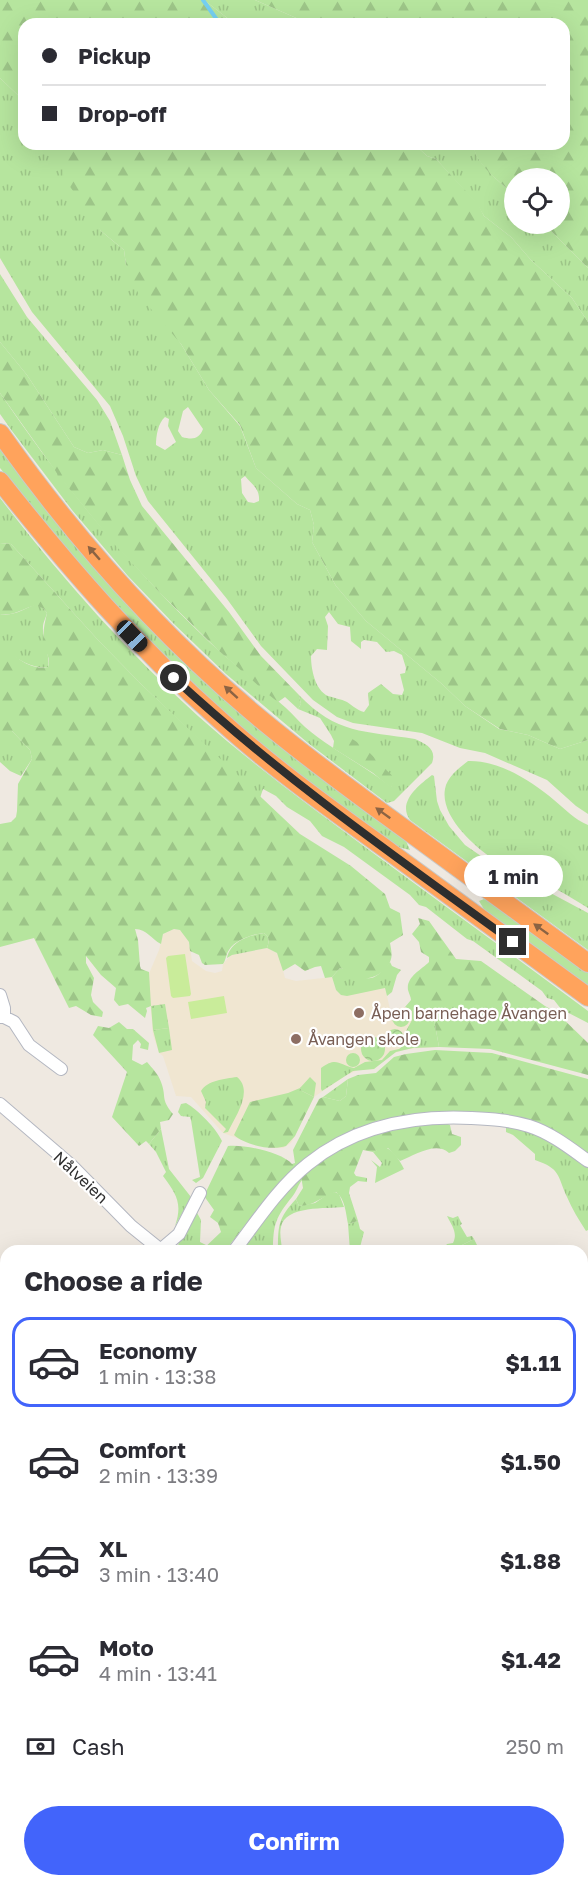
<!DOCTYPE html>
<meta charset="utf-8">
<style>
body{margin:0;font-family:"Golos Text",sans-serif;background:#f7f7f7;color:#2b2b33;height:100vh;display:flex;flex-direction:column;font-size:22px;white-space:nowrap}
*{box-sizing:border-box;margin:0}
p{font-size:20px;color:#7c7c81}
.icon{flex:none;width:33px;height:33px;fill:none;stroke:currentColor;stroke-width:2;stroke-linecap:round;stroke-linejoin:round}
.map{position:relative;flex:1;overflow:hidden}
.side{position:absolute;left:0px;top:1245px;width:588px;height:642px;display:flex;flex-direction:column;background:#fff;border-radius:18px 18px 0 0;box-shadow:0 6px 24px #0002}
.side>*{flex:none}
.banner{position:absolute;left:18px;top:18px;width:552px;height:132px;border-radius:18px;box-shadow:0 6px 24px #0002;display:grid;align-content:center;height:132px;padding:0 24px;background:#fff}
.controls{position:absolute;left:504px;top:168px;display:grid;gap:12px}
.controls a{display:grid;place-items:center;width:66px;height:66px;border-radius:50%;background:#fff;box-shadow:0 6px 24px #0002;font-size:30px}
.end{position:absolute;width:27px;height:27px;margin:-14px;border:8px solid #2e2e2e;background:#fff;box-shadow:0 0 0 3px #fff}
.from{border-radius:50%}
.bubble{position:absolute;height:42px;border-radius:21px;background:#fff;box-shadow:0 6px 24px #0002;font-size:20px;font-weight:700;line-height:42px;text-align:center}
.car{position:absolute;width:18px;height:36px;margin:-18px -9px;border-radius:8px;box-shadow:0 0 4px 2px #0007;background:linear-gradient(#222 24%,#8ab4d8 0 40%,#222 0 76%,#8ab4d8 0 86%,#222 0)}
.banner b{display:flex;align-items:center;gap:21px;height:57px;font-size:22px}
.banner b+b{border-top:2px solid #e1e1e2}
.banner i{width:15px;height:15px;background:#2b2b33}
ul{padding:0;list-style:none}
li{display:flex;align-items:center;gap:18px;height:90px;margin:0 12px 9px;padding:0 12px;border:3px solid transparent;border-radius:18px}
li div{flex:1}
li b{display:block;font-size:22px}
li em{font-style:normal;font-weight:700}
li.selected{border-color:#4264fb}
li>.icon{width:54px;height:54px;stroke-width:1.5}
h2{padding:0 24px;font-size:27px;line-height:72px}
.pay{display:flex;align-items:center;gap:15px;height:66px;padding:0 24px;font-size:22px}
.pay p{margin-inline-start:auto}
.action{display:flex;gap:12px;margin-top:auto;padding:12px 24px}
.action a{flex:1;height:69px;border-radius:36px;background:#4264fb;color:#fff;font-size:24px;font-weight:700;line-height:69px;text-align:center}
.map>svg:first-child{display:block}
.education{fill:#f0e6d1}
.grass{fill:url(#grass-tufts);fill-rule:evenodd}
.forest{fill:url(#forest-firs)}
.park{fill:url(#park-crowns)}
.pitch{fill:#c9ec9a}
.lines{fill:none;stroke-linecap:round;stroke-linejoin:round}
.stream{stroke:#75cff0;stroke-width:4}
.minor-casing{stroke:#b4b7c1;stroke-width:14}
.highway-casing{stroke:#c9c9c9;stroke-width:20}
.minor{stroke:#fff;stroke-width:12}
.highway{stroke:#ffa35c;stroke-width:18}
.oneway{fill:#8c6343}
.route{stroke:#2e2e2e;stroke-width:8}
.education-dot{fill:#8d6e63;stroke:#fff;stroke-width:2}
.labels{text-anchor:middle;stroke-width:4.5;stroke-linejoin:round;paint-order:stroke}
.education-label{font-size:16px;fill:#785e54;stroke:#fff;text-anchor:start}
.street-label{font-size:16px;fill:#2e2e2e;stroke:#fff}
</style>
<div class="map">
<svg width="588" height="1887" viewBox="0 0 588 1887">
<defs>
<pattern id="grass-tufts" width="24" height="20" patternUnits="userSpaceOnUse" patternTransform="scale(1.5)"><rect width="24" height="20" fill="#b6e59e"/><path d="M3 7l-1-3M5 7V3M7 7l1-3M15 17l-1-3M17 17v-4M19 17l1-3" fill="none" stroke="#9dc588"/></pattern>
<pattern id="forest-firs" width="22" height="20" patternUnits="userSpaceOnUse" patternTransform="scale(1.5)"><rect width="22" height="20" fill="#b6e59e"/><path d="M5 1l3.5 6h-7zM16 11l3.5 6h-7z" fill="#9dc588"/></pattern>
<pattern id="park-crowns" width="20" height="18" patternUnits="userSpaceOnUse" patternTransform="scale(1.5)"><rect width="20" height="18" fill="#b6e59e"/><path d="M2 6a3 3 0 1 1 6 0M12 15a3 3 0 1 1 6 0" fill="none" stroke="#9dc588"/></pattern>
</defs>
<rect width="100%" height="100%" fill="#efe9e1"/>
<path class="education" d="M174,929L180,930L185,934L189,942L192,961L206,971L215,973L222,971L223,964L231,955L267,948L277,953L280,958L285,978L296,981L332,977L336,990L341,995L385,988L391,1013L395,1009L405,1007L412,1011L439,1047L406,1049L392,1054L374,1069L358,1070L345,1076L314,1097L295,1136L291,1143L283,1148H274L248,1142L223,1133L191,1097L176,1096L163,1056L159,1053L153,1035L148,976L159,950L163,934Z"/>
<path class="grass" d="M204,0H255L310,24H235Z
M0,78L24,101V144H45L47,147L61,148L101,231L124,250L126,265L181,344L209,390L240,426L256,468L297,504L310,510L314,525L312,542L336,586L366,621L442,684L465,706L499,729L528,735L560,749L588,740V814L576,806L547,780L485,753L460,748L422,733L353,723L337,717L313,700L261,646L227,599L148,501L136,476L123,436L110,406L32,312L0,258ZM188,407L203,429C199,439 193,440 182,437L178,431L183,411ZM165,417L169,419L168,426L176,442L165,450L156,445C156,436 158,423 165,417ZM245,476C251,484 260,488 259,501L254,503L248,502L242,493L241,479ZM329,612L338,624L350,627L351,641L361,649V642L364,640L377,642L386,652L394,651L402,655L406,668L405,673L400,674L404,690L402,695L393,694L381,684L368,693L369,705L364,712C357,710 353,706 347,702C341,699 334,698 328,696C315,690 311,669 311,656L317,649L327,650L328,626L325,617Z
M414,144H474C473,162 502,183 514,195V224H544L588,268V322L572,298L531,260L511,237L484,216L477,204L436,159L427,156Z
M0,274L27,317L97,400L110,421L122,455L103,450L88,453L74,447L27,375L0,342Z
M0,393C58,479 123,558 197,630C225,658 257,682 286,708C293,714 298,721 305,727C332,750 364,765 391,787L394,778C378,764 353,734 331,735L320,718L298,709L301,704L299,695C336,734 365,731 415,739C426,744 437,749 432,763L394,801L387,803L308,743L226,674L174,624L128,576L72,510L12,431L0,414Z
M0,446L80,549L406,841L410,850L394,846L314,788L231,720L115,608L0,468Z
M0,498C60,576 125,650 198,716C251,763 308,805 365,847C439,902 514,956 588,1011V1023L561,1009L554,1000L547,998L542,991L473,941L467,939L426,907L419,905L410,895L344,847L322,836L310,821L287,807L276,796L263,789L260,798L141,684L98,640L11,544L0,543Z
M36,604L44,609L47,613C46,618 43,622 43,627C42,639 51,658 48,667C32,670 6,655 0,639C0,632 0,621 0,614C12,617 24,609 36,604Z
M0,731H12L30,750L32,759L21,776L10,771L0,762Z
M468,761C499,760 531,781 554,800C565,809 575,820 588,825V908C577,901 567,895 556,889C536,878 513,871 493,859C474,846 440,816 445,789C447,777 459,768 468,761Z
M432,775L434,776L437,801L440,810L449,826L465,845L494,865L515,874L588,913V950L410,820C397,802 419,785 432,775Z
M484,899L506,912L588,972V988L488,916L479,901Z
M264,933C270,937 269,942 267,948L232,955L227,958C230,942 248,935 264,933Z
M390,962L392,966L401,970L397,975L392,992L387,996L385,988L347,996L341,995L336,990L332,977L340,968C364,972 367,992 390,962Z
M432,1008L439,1047L413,1048L396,1052L374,1069L353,1071L322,1091L321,1089V1068C337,1056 339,1065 354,1068L365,1062L382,1060L390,1051L399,1049L405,1044V1033L412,1020V1011Z
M169,1028L172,1050L159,1053L153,1030Z
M237,1077C254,1091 235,1117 228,1132L223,1133L226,1129L205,1108L206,1102L201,1091C208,1080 224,1079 237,1077Z
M310,1077L316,1083L314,1097L302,1091L300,1088Z
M348,1079L346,1096L340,1101L323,1097Z
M186,1103C198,1110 216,1128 222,1141L203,1178L196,1183L192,1180L200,1177L191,1120L190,1117L181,1116L178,1112L181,1104Z
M516,1127L544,1137L588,1166V1230L586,1231C579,1220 572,1209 567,1197C557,1175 561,1169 535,1160V1154L513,1135L506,1132V1128Z
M161,1129L169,1169L191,1197L175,1226C183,1203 176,1194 163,1176L166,1172L156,1152L149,1144Z
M384,1147C393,1149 400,1161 404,1169L375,1183L377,1167L371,1160L380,1167L382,1163L373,1152Z
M301,1176L302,1180C298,1185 297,1191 292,1197C276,1217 273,1224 273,1251H241L275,1205Z
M335,1192L339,1194L344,1207C327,1209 285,1205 281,1227C279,1234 282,1244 282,1251H278C278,1226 278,1218 296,1199L299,1206L315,1203L328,1194Z
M196,1211L201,1220L200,1242L206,1245L201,1251H177L179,1242Z
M447,1216L453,1218L458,1216L462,1224L460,1225L467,1237L472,1236L474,1239L460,1246L463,1251H442L447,1244L453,1243C458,1233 452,1226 447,1216Z
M358,1221L360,1229L364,1232L359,1251H350L348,1224Z
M582,1272L588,1278V1303L582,1307Z
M6,1695V1791L0,1789V1708Z
M6,1796V1834L0,1828V1797Z
M346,1881L351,1882L390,1881L385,1887H360L358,1885L340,1887Z
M408,1881H470L473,1887H422Z"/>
<path class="forest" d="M0,0H204L235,24H24V101L0,78Z
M255,0H588V268L544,224H560V178H514V195C502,183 472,162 474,144H564V24H310Z
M45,144H414L427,156L436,159L478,204L484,216L511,237L531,260L572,298L588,322V740L560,749L528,735L500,729L465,706L442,684L366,621L336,586L312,542L314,525L310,510L297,504L256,468L240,425L209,390L181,344L139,295L126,265L124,250L101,231L64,178L61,148L51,151Z
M0,342L27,375L74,447L88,453L103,450L122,455L130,480L142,506L229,612L261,656L299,695L301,704L298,709L285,697L278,702L269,695L218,650L161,594L115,545L59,476L0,393Z
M0,543L11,544L98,640L141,684L300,834L351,866L385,894L390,908L400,913L403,935L390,943C391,949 393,956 390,962C386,972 372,980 362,978C354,976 349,970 340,968L332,977L325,978L321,966L315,967L305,971L295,964L283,971L277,953L267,948C269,942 270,937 264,933C253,934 235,940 229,950C226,954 226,960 223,964L205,965L202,963L199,955L190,951L189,942L180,930L174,929L163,934L161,944C151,939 147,929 135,929L138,940L140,966L141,969L149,972L151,1006L146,1008L147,1011L145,1018L128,1004L119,1006L114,1000L116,988L101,975L86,956V963L94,978L91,995L93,1002L103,1012L102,1017L91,1015L76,1006L69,1008L34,938L0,947V824L11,822L16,817L17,811L18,784L32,759L30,750L12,731H1L0,734V638C9,653 28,671 48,667C51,660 47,655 45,648C42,634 44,626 47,613L44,609L36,605C24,608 12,617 0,614Z
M338,734C362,738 377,763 395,778L391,788L373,773L333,748L334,741L331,735Z
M418,918L429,921L456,959L481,961L545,1006L556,1012L588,1043V1075L490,1049L439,1047L432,1008L412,1011L405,1007L411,1000C411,997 409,994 408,990C406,977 421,970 429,962V957L421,952L419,942L412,934L420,924Z
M119,1022L127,1029H133L149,1043L148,1050L140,1048L141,1044L138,1040L133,1045L132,1060L142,1065L147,1062C152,1068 159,1075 161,1082C167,1098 160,1098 173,1114L169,1120L160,1122L161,1129L149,1144L146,1141L139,1146L112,1117L127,1072L93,1035L98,1026L109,1028Z
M435,1050L492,1053L588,1079V1155L566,1140L453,1112L414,1114L377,1121L330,1141L306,1158L268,1196L225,1251H201L221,1232L218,1223L210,1217L214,1210L204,1196L228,1146C243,1144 282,1152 292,1164L295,1163L293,1150L319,1099L323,1097L340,1101L346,1096L348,1079L358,1075L376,1073L394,1057L406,1054Z
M300,1088L302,1091L314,1097L295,1136L286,1146C272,1151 245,1145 234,1135L250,1102L288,1093Z
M442,1121L450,1125L452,1134L461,1137V1145L455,1151L449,1153C436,1141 415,1155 400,1161L388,1148H384L373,1152L363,1150L354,1173L356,1176L367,1178V1182L358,1181L350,1187L349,1193L358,1221L348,1224C346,1214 345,1198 336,1192C322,1196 314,1206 299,1206L296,1199L303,1188L301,1176L328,1154L383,1130Z
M6,1436V1467L0,1469V1439Z
M6,1479V1520L0,1521V1481Z
M6,1523V1564L0,1568V1524Z
M0,1582L6,1588V1684L0,1671Z
M582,1864L588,1866V1887H483L477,1881H582Z"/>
<path class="park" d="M165,1004L169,1028L153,1030L151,1006Z
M392 1018a9 9 0 1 1 18 0a9 9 0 1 1-18 0Z
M386 1038a9 9 0 1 1 18 0a9 9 0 1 1-18 0Z
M361 1049a12 12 0 1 1 24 0a12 12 0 1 1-24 0Z
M346 1060a7 7 0 1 1 14 0a7 7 0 1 1-14 0Z
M474,1239L480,1251H463L460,1246Z"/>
<path class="pitch" d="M185,954L191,994L190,996L173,998L171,996L166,958L168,956Z
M224,996L227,1013L191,1019L188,1002Z
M0,1266L6,1271V1389L0,1391Z
M5,1394L6,1433L0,1435V1395Z"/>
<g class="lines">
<path class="stream" d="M203,0L220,24"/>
<g class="minor-casing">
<path id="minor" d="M0,995L4,1008V1017
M0,1017H4L14,1022L29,1045L61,1069
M0,1104L71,1165L131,1226L162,1251
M159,1251L179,1234L200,1193
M234,1251C257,1221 278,1188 308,1164C355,1126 411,1115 471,1118C490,1119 510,1120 529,1126C551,1133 570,1148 588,1161
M0,1476L6,1474"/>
</g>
<g class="highway-casing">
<path id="highway" d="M0,433C72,535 156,630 251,711C302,754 355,793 409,832C469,876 528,919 588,963
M0,481C68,567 139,649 221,721C274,769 332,810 390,852C456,901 522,949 588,997"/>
</g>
<use href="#minor" class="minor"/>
<use href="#highway" class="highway"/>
</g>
<defs><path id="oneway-solid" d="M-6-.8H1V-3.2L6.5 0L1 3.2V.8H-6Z" transform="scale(1.5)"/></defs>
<g class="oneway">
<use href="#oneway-solid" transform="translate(94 553) rotate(-131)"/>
<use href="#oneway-solid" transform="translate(231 692) rotate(-138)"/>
<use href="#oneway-solid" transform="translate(383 813) rotate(-144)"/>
<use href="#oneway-solid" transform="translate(541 929) rotate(-144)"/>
</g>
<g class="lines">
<path class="route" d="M174,678C280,776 397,858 513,942"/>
</g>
<g class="education-dot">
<circle cx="359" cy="1013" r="6"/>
<circle cx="296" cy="1039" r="6"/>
</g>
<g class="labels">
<g class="education-label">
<text x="371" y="1019">Åpen barnehage Åvangen</text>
<text x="308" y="1045">Åvangen skole</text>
</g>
<g class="street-label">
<text transform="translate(81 1177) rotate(43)" y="6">Nålveien</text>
</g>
</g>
</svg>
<div class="controls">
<a><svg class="icon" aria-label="locate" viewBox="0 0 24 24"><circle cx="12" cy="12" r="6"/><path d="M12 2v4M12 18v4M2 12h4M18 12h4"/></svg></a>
</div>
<i class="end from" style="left:174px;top:678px"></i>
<i class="end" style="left:513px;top:942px"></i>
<div class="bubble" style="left:464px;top:855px;width:99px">1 min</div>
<i class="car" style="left:132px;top:636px;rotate:136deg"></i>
<div class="banner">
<b><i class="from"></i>Pickup</b>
<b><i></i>Drop-off</b>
</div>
<section class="side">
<h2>Choose a ride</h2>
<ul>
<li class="selected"><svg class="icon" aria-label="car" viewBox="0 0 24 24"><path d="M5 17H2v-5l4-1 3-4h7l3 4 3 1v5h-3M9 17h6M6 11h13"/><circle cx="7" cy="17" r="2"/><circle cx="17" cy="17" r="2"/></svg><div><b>Economy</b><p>1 min · 13:38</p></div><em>$1.11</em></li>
<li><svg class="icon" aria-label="car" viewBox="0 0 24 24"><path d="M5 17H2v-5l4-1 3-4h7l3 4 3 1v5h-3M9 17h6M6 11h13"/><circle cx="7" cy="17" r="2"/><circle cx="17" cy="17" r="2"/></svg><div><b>Comfort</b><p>2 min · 13:39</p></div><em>$1.50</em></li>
<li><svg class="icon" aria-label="car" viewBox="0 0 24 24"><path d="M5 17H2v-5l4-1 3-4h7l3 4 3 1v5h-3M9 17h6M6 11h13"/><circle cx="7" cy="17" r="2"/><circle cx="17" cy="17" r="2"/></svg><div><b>XL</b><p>3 min · 13:40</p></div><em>$1.88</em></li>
<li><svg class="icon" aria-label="car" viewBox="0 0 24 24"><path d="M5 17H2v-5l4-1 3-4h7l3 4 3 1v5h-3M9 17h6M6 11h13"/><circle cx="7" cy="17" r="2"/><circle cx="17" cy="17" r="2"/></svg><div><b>Moto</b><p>4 min · 13:41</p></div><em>$1.42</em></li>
</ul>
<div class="pay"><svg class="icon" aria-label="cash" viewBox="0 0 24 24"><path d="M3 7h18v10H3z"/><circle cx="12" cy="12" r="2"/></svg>Cash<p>250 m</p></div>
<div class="action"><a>Confirm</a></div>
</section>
</div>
